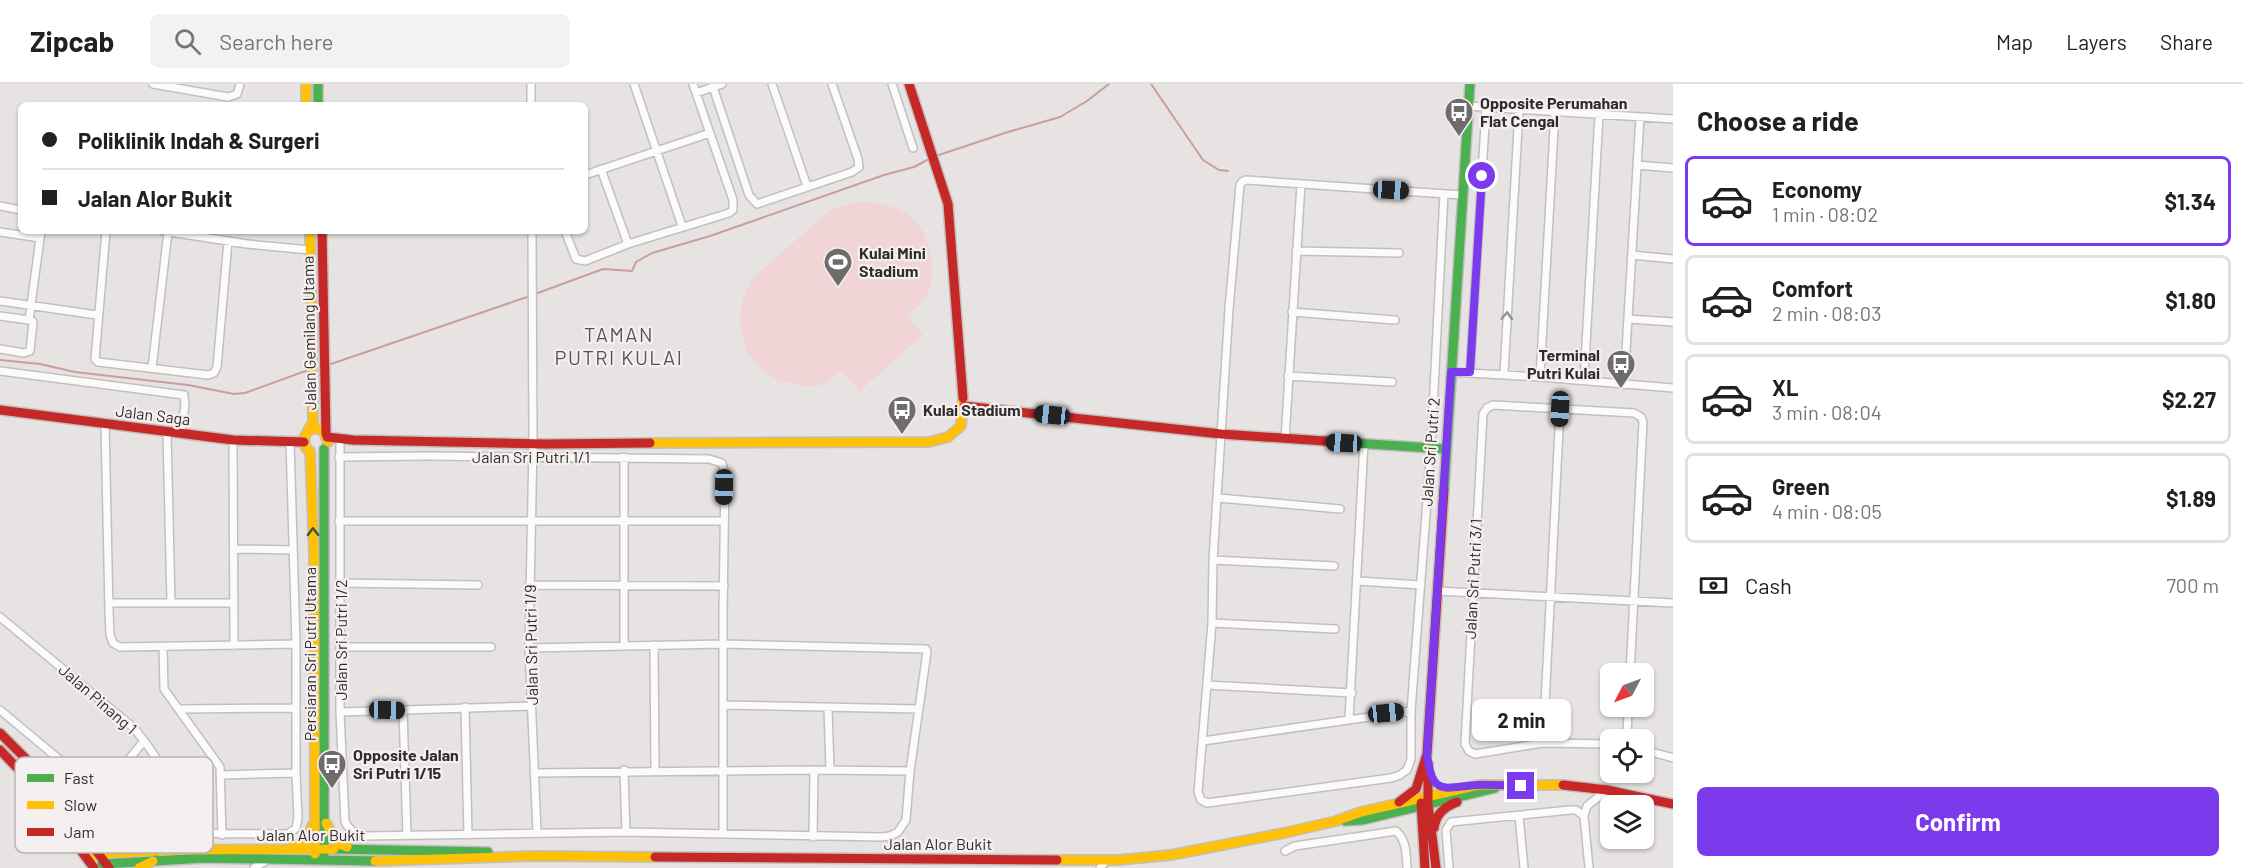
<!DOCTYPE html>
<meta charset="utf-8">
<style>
body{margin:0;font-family:Barlow,sans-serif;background:#f2f2f2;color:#202124;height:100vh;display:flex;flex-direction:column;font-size:22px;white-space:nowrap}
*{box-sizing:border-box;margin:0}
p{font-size:20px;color:#757577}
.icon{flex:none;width:33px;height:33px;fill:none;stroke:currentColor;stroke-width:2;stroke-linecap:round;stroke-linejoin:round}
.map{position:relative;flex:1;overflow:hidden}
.sheet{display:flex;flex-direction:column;background:#fff;width:570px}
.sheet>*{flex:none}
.top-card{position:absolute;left:18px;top:18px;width:570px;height:132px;border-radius:9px;box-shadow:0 2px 4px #0004;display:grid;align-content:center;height:132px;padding:0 24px;background:#fff}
.needle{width:39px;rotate:229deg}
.fabs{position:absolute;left:1600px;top:579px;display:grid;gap:12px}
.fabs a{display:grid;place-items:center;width:54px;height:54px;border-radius:9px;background:#fff;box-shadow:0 2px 4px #0004;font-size:30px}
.end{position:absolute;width:27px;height:27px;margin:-14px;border:8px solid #7c3aed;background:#fff;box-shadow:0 0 0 3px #fff}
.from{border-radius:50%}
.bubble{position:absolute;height:42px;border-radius:9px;background:#fff;box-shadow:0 2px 4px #0004;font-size:20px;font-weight:700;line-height:42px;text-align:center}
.car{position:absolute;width:18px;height:36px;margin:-18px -9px;border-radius:8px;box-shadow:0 0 4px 2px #0007;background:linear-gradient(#222 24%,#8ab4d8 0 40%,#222 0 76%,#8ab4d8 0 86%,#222 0)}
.top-card b{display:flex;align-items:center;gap:21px;height:57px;font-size:22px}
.top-card b+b{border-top:2px solid #e0e0e0}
.top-card i{width:15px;height:15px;background:#202124}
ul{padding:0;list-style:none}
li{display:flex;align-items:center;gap:18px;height:90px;margin:0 12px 9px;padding:0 12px;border:3px solid #e0e0e0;border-radius:9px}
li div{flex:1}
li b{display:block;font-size:22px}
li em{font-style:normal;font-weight:700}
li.selected{border-color:#7c3aed}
li>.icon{width:54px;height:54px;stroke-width:1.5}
h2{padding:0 24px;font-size:27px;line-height:72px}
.pay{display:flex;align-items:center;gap:15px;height:66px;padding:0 24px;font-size:22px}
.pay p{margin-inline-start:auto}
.primary-button{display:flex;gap:12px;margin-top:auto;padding:12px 24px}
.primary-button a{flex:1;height:69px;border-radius:9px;background:#7c3aed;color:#fff;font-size:24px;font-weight:700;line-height:69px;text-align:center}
header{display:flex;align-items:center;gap:36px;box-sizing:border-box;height:84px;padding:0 30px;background:#fff;border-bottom:2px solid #e0e0e0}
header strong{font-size:28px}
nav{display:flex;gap:33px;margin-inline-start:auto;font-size:21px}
.search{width:420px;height:54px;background:#f2f2f2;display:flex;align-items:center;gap:15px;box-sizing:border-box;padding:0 21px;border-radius:9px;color:#757577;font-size:22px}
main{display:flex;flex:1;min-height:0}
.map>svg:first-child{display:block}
.green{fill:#f1d4d5}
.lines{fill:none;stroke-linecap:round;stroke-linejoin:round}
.stream{stroke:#cb9d9e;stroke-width:2}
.street-casing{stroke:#c3bfbf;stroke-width:10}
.fast-casing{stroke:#c3bfbf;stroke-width:12}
.slow-casing{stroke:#c3bfbf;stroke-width:12}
.jam-casing{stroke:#c3bfbf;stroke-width:12}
.street{stroke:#fbfbfb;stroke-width:7}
.fast{stroke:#4caf50;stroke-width:9}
.slow{stroke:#ffc107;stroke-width:9}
.jam{stroke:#c62828;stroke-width:9}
.oneway{stroke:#959494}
.oneway2{stroke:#395a39}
.route{stroke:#7c3aed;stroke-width:8}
.labels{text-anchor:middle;stroke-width:4.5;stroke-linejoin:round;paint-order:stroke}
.poi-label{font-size:16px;font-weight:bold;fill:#2f2c2c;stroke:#f6efef;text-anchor:start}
.street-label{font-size:16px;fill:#2f2c2c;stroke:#f6efef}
.quarter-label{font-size:20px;letter-spacing:1.5px;fill:#585252;stroke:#f6efef}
.key{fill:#f6efef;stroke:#bab4b4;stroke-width:1.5}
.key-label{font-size:16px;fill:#2f2c2c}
</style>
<header>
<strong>Zipcab</strong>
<div class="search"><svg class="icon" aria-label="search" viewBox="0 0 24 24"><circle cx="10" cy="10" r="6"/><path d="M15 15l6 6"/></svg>Search here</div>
<nav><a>Map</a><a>Layers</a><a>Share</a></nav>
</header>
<main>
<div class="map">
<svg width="1673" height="784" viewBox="0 0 1673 784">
<rect width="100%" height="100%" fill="#e7e3e3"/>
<path class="green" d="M861,117C875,119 894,121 906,129C930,144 940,189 926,213C922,220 912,227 907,233L923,251L860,307L841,287L824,300L810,303L779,297L762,286L748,271L739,236L743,215L752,195L831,125Z"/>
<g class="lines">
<path class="stream" d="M1151,0L1203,76L1219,86L1228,87
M936,72L1008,48L1060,33L1087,17L1109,0
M535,210L603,185L632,187L636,178L652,169L710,152L884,91L914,83L931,74
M0,276L40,280L75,288L188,301L234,310L245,309L311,285
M328,281L530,212"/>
<g class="street-casing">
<path id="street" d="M153,0L228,13L237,10L240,0
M531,0V21
M634,0L682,142
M772,0L807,102
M892,0L913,64
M713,3L749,111L757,120L852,88L859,83L858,75L832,0
M696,9L722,0
M1467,22L1673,35
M1637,81L1673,84
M601,85L628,160
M585,91L710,49
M1444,110L1431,364L1411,627V675L1407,686L1400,691L1391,694L1207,719L1201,716L1198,708L1212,539L1213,476L1229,225L1240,101L1242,98L1246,96L1461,111
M0,122L21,126
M106,147L95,275L98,278L208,291L214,289L217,283L228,157
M163,147L247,160L310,166
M532,147L533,360L529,564L537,748
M565,147L576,175L585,177L628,160L729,129L733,126V116L693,0
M0,148L40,154
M1296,167L1399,169
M1632,171L1673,175
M0,217L97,231
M1292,228L1395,236
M0,232L29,236
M1628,235L1673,238
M0,265L24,269L30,267L33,238L29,236L41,147
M152,284L168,148
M0,287L184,311L185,322L180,350
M1451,288L1540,293L1673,304
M1470,288L1486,24
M1504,290L1519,26
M1288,292L1392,298
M1540,293L1555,28
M1584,296L1599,31
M1624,301L1640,33
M105,340L109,526L110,551L113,559L120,563L296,560
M167,349L171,519
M1285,355L1301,100
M233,356L234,562
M340,359V628L345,738C350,747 355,749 365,752L626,748L881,753L890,752L898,748L906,736L910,687L927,568L926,565L723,560L529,564
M339,373L428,372L709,375L722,379L725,391L723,530V750
M624,373V560
M1219,414L1340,425
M339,437H724
M234,465L293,466
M1213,476L1334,482
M1357,497L1421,501
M341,499L478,501
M529,501L724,502
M1437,507L1673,519
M109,519H234
M0,533L134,644L148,662L173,700L175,708L173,750
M1212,539L1335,545
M654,561L655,686
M163,563L164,605L220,683L222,751
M340,563H491
M1207,601L1352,609
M723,621L918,625
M465,623L468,751
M828,624L830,686
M179,625L295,624
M0,626L132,736L160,749L288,750L296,744L298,734L296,689V560L290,357
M403,626L407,751
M340,628L532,622
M1349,634L1364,360
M1627,656L1628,622
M1203,657L1411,627
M1543,659L1560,325
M1611,660L1543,659L1475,670L1469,667L1465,660L1483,330L1487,324L1493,321L1634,329L1641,333L1643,338L1630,590
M1644,666L1673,674
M624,686L626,748
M534,689L814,686L910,687
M221,691L296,689
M101,709L144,657
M1519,732L1524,784
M813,753L814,686
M1285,767L1295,762L1396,747C1407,757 1406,769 1407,784
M254,784L269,775
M1100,784L1107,776
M1449,784L1446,746L1451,738L1570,726H1576L1584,732
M1589,784L1584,732L1587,722L1607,706"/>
</g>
<g class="fast-casing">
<path id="fast" d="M318,0V21
M1354,359L1446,365
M324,365V771
M1444,406L1470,0
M83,737L106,757L156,768
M1345,737L1362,736L1495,704
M334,765L488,768
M102,780L205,774L375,777"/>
</g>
<g class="slow-casing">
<path id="slow" d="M306,0V21
M308,347L316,344L323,347L328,358
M650,359L929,358L948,353L961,342L963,314
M306,364L304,354L313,338L310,147
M310,367L314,470L315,770
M326,739L337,759L347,763
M293,763L305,757L314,739
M95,772L99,770L177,766L334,765
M1057,776H1118L1171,771L1284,749L1336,737L1361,728L1479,701H1563
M375,777L536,772L655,773
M139,784L153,777"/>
</g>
<g class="jam-casing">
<path id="jam" d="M909,0L948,120L963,314
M322,147L326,350
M964,322L1221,350L1354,359
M0,326L233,356L304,358
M327,353L353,356L545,360L650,359
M0,649L34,683L109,784
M0,666L26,693L94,784
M1428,679V720L1436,784
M1563,701L1607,706L1673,720
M1399,718L1416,705L1427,670L1444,406
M1421,719L1425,784
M1434,744C1436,730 1444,723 1457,718
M655,773L1057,776"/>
</g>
<use href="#street" class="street"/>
<use href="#fast" class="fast"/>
<use href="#slow" class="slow"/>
<use href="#jam" class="jam"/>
</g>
<defs><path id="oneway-chevron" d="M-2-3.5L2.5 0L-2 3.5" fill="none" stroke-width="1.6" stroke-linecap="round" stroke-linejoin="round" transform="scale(1.5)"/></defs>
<use class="oneway" href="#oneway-chevron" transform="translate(1507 232) rotate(-87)"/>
<use class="oneway2" href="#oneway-chevron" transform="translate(313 448) rotate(-91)"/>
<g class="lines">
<path class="route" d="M1482,92L1470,288H1451L1427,670C1432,714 1444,703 1478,701C1492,700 1507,702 1521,702"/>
</g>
<defs>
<g id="bus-pin" transform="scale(1.5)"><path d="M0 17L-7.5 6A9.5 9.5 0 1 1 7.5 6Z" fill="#6f6c6c" stroke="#f6efef"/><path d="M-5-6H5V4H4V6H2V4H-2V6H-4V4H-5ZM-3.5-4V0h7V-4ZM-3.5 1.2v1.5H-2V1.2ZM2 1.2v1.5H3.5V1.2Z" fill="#fff"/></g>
<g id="stadium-pin" transform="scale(1.5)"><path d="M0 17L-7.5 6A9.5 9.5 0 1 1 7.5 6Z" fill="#6f6c6c" stroke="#f6efef"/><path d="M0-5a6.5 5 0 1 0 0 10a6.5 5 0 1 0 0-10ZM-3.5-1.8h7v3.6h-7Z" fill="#fff"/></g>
</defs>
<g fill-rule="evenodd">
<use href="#bus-pin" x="1459" y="28"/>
<use href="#stadium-pin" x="838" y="178"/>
<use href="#bus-pin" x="1621" y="280"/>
<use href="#bus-pin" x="902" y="326"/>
<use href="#bus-pin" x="332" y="680"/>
</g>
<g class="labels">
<g class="poi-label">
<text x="1480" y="25">Opposite Perumahan<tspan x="1480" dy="18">Flat Cengal</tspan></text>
<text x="859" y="175">Kulai Mini<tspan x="859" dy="18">Stadium</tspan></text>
<text x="1600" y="277" text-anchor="end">Terminal<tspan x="1600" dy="18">Putri Kulai</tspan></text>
<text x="923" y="332">Kulai Stadium</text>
<text x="353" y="677">Opposite Jalan<tspan x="353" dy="18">Sri Putri 1/15</tspan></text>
</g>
<g class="street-label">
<text transform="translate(309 249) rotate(-91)" y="6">Jalan Gemilang Utama</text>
<text transform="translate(153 331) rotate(7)" y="6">Jalan Saga</text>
<text transform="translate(1430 368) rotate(-86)" y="6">Jalan Sri Putri 2</text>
<text x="531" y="379">Jalan Sri Putri 1/1</text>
<text transform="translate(1473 495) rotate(-87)" y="6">Jalan Sri Putri 3/1</text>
<text transform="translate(341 556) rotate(-90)" y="6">Jalan Sri Putri 1/2</text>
<text transform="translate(531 561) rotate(-91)" y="6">Jalan Sri Putri 1/9</text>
<text transform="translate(310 570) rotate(-90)" y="6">Persiaran Sri Putri Utama</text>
<text transform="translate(98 615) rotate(41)" y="6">Jalan Pinang 1</text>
<text x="311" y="757">Jalan Alor Bukit</text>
<text x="938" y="766">Jalan Alor Bukit</text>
</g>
<g class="quarter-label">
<text x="619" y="258">TAMAN<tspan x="619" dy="23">PUTRI KULAI</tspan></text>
</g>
</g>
<rect x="15" y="673" width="198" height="96" rx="9" class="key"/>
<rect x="27" y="690" width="27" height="8" fill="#4caf50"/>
<rect x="27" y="717" width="27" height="8" fill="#ffc107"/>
<rect x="27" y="744" width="27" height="8" fill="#c62828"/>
<g class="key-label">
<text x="64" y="700">Fast</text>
<text x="64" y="727">Slow</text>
<text x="64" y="754">Jam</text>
</g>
</svg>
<div class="fabs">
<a><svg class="needle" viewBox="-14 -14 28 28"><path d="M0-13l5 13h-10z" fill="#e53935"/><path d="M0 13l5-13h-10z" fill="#757577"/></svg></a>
<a><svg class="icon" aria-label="locate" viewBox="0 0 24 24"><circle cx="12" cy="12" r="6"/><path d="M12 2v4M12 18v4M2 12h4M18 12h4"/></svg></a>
<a><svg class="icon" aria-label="layers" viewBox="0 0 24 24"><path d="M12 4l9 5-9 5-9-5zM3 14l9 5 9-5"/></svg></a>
</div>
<i class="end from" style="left:1482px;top:92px"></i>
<i class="end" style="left:1521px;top:702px"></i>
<div class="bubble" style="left:1472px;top:615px;width:99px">2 min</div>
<i class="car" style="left:1391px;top:106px;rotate:93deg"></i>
<i class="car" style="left:1560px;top:325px;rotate:183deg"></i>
<i class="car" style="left:1052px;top:331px;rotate:276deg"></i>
<i class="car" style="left:1344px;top:359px;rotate:273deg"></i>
<i class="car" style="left:724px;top:403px;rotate:181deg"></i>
<i class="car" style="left:387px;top:626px;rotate:91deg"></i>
<i class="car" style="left:1386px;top:629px;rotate:84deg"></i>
<div class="top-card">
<b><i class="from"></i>Poliklinik Indah &amp; Surgeri</b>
<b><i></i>Jalan Alor Bukit</b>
</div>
</div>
<section class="sheet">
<h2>Choose a ride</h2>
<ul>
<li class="selected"><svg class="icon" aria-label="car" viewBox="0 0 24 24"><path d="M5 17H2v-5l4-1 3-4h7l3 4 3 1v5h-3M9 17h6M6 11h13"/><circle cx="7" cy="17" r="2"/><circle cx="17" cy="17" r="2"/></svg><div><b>Economy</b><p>1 min · 08:02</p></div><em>$1.34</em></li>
<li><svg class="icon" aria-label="car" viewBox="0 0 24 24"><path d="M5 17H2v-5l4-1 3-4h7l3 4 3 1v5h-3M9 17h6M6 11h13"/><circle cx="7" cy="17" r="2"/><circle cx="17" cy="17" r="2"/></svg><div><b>Comfort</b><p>2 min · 08:03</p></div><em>$1.80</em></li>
<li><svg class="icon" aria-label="car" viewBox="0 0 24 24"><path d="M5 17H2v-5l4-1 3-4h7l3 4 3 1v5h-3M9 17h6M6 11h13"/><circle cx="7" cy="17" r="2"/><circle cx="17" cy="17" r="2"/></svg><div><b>XL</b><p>3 min · 08:04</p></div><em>$2.27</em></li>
<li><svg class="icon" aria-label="car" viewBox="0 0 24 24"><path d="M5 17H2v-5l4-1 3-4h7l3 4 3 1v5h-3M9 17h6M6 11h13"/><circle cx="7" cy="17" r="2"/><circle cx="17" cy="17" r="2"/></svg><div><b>Green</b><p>4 min · 08:05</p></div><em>$1.89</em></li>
</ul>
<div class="pay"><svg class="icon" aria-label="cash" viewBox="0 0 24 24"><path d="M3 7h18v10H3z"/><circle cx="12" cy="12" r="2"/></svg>Cash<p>700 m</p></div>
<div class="primary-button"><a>Confirm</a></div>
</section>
</main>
